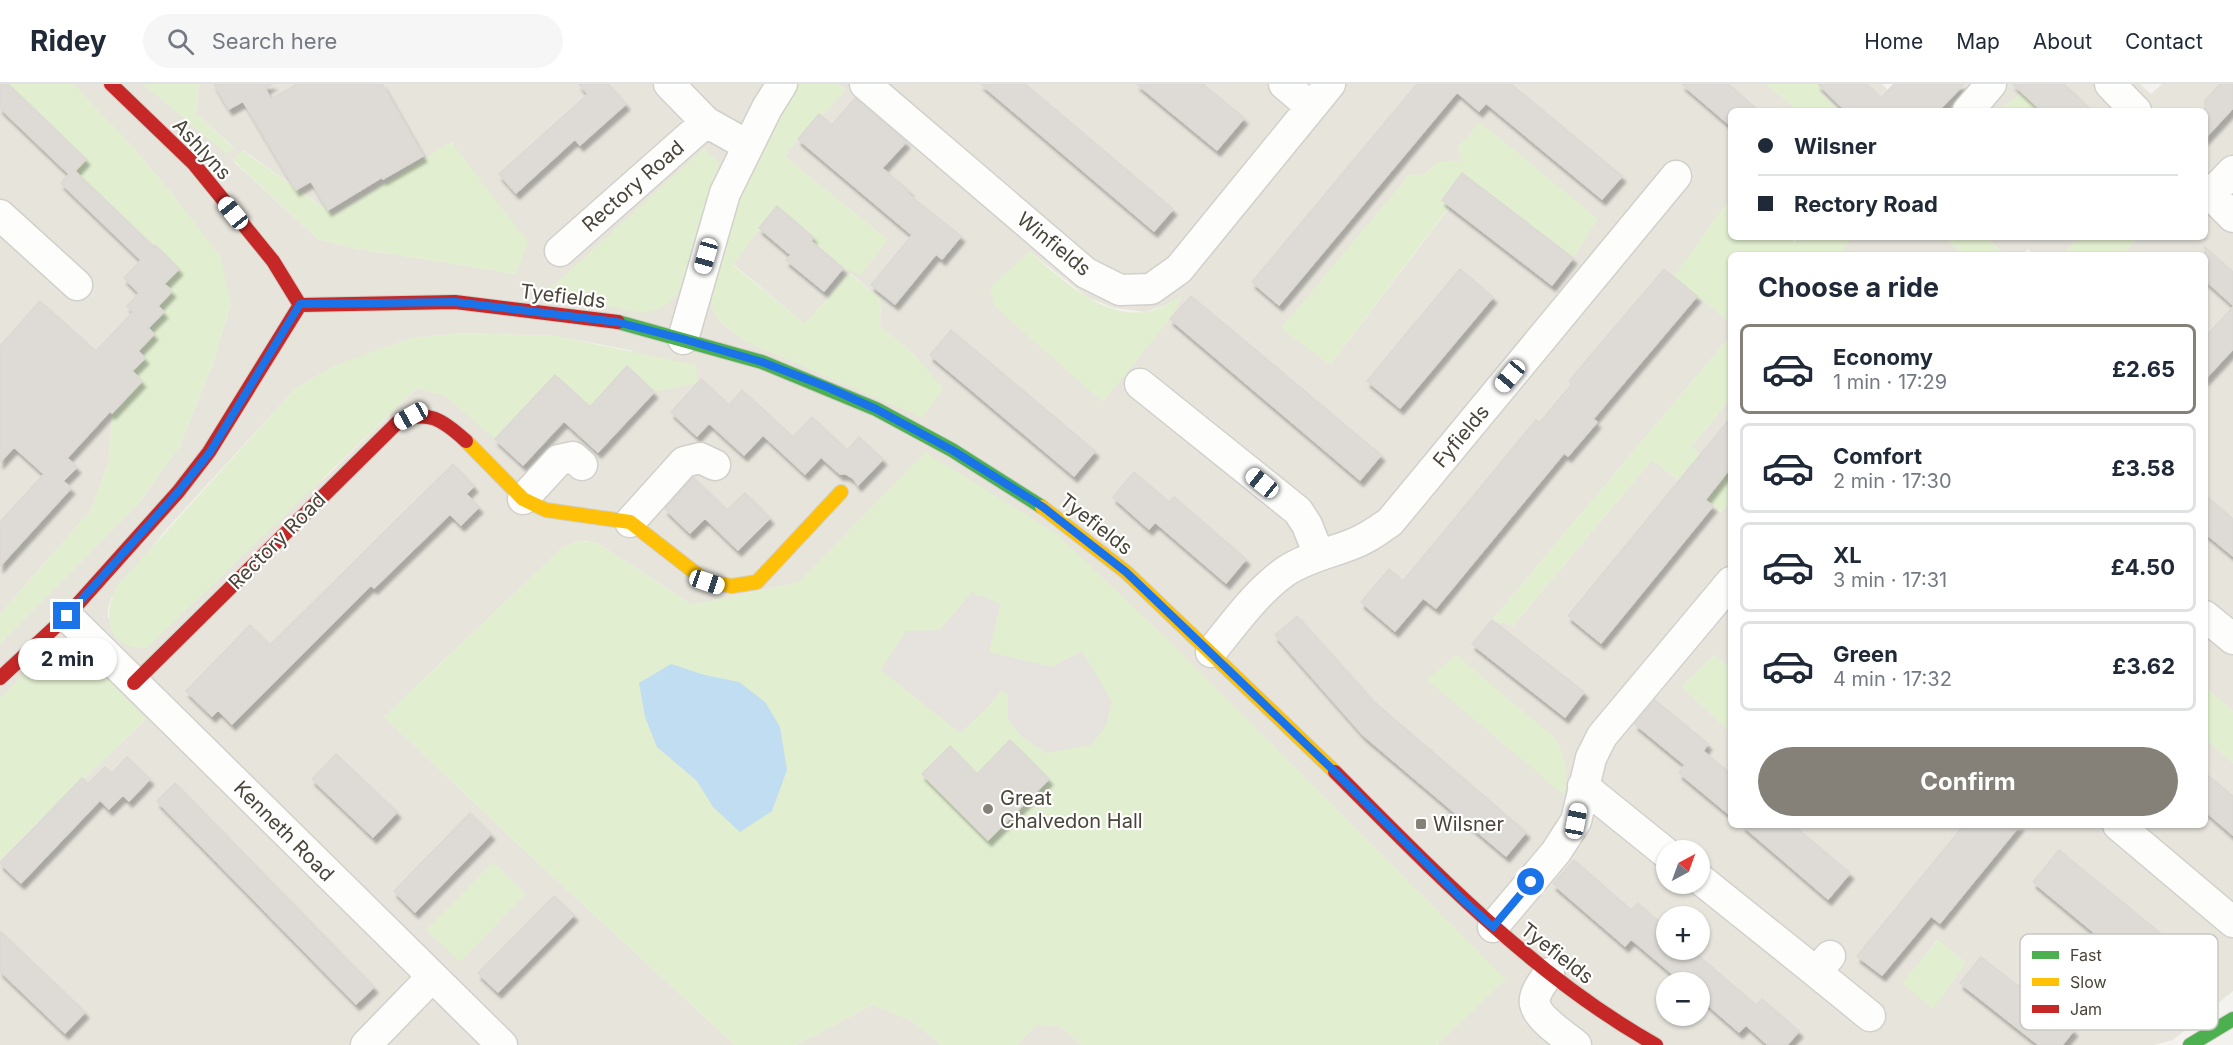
<!DOCTYPE html>
<meta charset="utf-8">
<style>
body{margin:0;font-family:Inter,sans-serif;background:#f6f6f7;color:#1f2937;height:100vh;display:flex;flex-direction:column;font-size:22px;white-space:nowrap}
*{box-sizing:border-box;margin:0}
p{font-size:20px;color:#747a83}
.icon{flex:none;width:33px;height:33px;fill:none;stroke:currentColor;stroke-width:2;stroke-linecap:round;stroke-linejoin:round}
.map{position:relative;flex:1;overflow:hidden}
.side{position:absolute;left:1728px;top:168px;width:480px;height:576px;display:flex;flex-direction:column;background:#fff;border-radius:9px;box-shadow:0 2px 4px #0004}
.side>*{flex:none}
.banner{position:absolute;left:1728px;top:24px;width:480px;height:132px;border-radius:9px;box-shadow:0 2px 4px #0004;display:grid;align-content:center;height:132px;padding:0 30px;background:#fff}
.needle{width:39px;rotate:41deg}
.controls{position:absolute;left:1656px;top:756px;display:grid;gap:12px}
.controls a{display:grid;place-items:center;width:54px;height:54px;border-radius:50%;background:#fff;box-shadow:0 2px 4px #0004;font-size:30px}
.end{position:absolute;width:27px;height:27px;margin:-14px;border:8px solid #1a73e8;background:#fff;box-shadow:0 0 0 3px #fff}
.from{border-radius:50%}
.bubble{position:absolute;height:42px;border-radius:21px;background:#fff;box-shadow:0 2px 4px #0004;font-size:20px;font-weight:700;line-height:42px;text-align:center}
.car{position:absolute;width:18px;height:36px;margin:-18px -9px;border-radius:8px;box-shadow:0 0 4px 2px #0007;background:linear-gradient(#fff 24%,#345 0 40%,#fff 0 76%,#345 0 86%,#fff 0)}
.banner b{display:flex;align-items:center;gap:21px;height:57px;font-size:22px}
.banner b+b{border-top:2px solid #e0e1e3}
.banner i{width:15px;height:15px;background:#1f2937}
ul{padding:0;list-style:none}
li{display:flex;align-items:center;gap:18px;height:90px;margin:0 12px 9px;padding:0 18px;border:3px solid #e0e1e3;border-radius:9px}
li div{flex:1}
li b{display:block;font-size:22px}
li em{font-style:normal;font-weight:700}
li.active{border-color:#868178}
li>.icon{width:54px;height:54px;stroke-width:1.5}
h2{padding:0 30px;font-size:27px;line-height:72px}
.action{display:flex;gap:12px;margin-top:auto;padding:12px 30px}
.action a{flex:1;height:69px;border-radius:36px;background:#868178;color:#fff;font-size:24px;font-weight:700;line-height:69px;text-align:center}
header{display:flex;align-items:center;gap:36px;box-sizing:border-box;height:84px;padding:0 30px;background:#fff;border-bottom:2px solid #e0e1e3}
header strong{font-size:28px}
nav{display:flex;gap:33px;margin-inline-start:auto;font-size:21px}
.search{width:420px;height:54px;background:#f6f6f7;display:flex;align-items:center;gap:15px;box-sizing:border-box;padding:0 21px;border-radius:33px;color:#747a83;font-size:22px}
.map>svg:first-child{display:block}
.residential{fill:#e7e4dc;fill-rule:evenodd}
.green{fill:#e1eecf}
.parking{fill:#e6e3df}
.water{fill:#c0ddf1}
.building{fill:#dedbd6;stroke:#dcd9d4;stroke-width:1.5;filter:url(#shadow)}
.lines{fill:none;stroke-linecap:round;stroke-linejoin:round}
.street-casing{stroke:#d2d0cb;stroke-width:33}
.fast-casing{stroke:#d3cfc5;stroke-width:16}
.slow-casing{stroke:#d3cfc5;stroke-width:16}
.jam-casing{stroke:#d3cfc5;stroke-width:16}
.street{stroke:#fdfdfc;stroke-width:30}
.fast{stroke:#4caf50;stroke-width:14}
.slow{stroke:#ffc107;stroke-width:14}
.jam{stroke:#c62828;stroke-width:14}
.route{stroke:#1a73e8;stroke-width:8}
.poi-dot{fill:#868178;stroke:#fff;stroke-width:2}
.labels{text-anchor:middle;stroke-width:4.5;stroke-linejoin:round;paint-order:stroke}
.street-label{font-size:20px;fill:#4b4439;stroke:#fff}
.poi-label{font-size:20px;fill:#4b4439;stroke:#fff;text-anchor:start}
.key{fill:#fff;stroke:#c9c7c4;stroke-width:1.5}
.key-label{font-size:16px;fill:#4b4439}
</style>
<header>
<strong>Ridey</strong>
<div class="search"><svg class="icon" aria-label="search" viewBox="0 0 24 24"><circle cx="10" cy="10" r="6"/><path d="M15 15l6 6"/></svg>Search here</div>
<nav><a>Home</a><a>Map</a><a>About</a><a>Contact</a></nav>
</header>
<div class="map">
<svg width="2233" height="961" viewBox="0 0 2233 961">
<defs>
<filter id="shadow"><feDropShadow dx="3.5" dy="6" stdDeviation="1.5" flood-color="#0004"/></filter>
</defs>
<rect width="100%" height="100%" fill="#f4f2ee"/>
<path class="residential" d="M0,0H8L86,75L75,86L179,185L145,274L143,297L112,329L109,378L90,427L0,530Z
M73,0H143L164,17L234,64L196,29L199,0H797L763,51L718,236L746,258L917,273L880,242L881,215L850,189L805,240L733,180L777,122L813,153L888,156L784,72L819,30L846,6L838,0H1766L1799,27H1731V114L1674,193L1731,239V251L1492,536L1513,542L1652,376L1721,428L1731,416V584L1714,571L1682,603L1731,649V741H2205V655L2233,679V907L2173,956L2154,961H1437L1505,895L926,368L799,498L692,521L599,460L587,457L575,458L563,463L384,633L524,766L735,961H0V775L146,635L0,614V560L138,420L180,362L213,279L231,219L174,112L131,61ZM452,58L516,190L354,164L318,155L233,77L243,66L334,131ZM1461,77L1462,89L1442,116L1450,123L1330,281L1409,92L1425,90L1438,78ZM1029,167L1087,213L1114,224L1145,228L1166,221L1182,212L1103,317ZM461,249L556,252L634,267L555,291L464,327L445,312L417,304L325,394L108,535V524L112,513L164,448L295,305L332,283L413,254ZM1456,571L1564,710L1428,596ZM1666,766H1700V800H1666ZM1666,832H1700V866H1666ZM1937,856L1965,878L1903,900ZM1666,898H1700V932H1666Z
M1820,0H1882L1888,6L1894,0H2140L2151,10L2162,0H2233V627L2205,603V171H2122L2138,153H2205V27H2040L2022,8L1999,27H1840L1819,8L1824,4Z
M1852,153H1944L1964,171H1839Z
M1987,153H2080L2062,171H2035L2028,165L2022,171H2005Z
M1731,314V396L1691,363Z
M872,921L911,936L941,961H796Z
M1036,941L1060,942L1082,961H1017Z"/>
<path class="green" d="M8,0H73L131,61L174,112L220,172L231,219L213,279L180,362L138,420L0,560V530L90,427L109,378L112,329L142,297L132,287L145,274L138,267L154,251L148,244L158,222L172,207L164,200L179,185L75,87L86,75Z
M143,0H199L196,29L234,65L226,70Z
M797,0H838L846,6L824,30L819,31L784,72L888,156L861,191L843,184L811,157L813,152L777,122L733,181L805,240L849,189L881,215L880,242L917,273L943,305L923,334L746,258L718,236L711,222L712,209L730,130L790,8Z
M1766,0H1820L1824,4L1820,9L1840,27H1799Z
M2022,8L2040,27H1999Z
M1480,38L1598,135L1573,174L1462,90L1442,116L1450,122L1330,281L1281,244L1409,91L1425,90L1438,78L1461,77L1458,63Z
M451,58L528,158L516,190L354,164L318,155L233,76L242,66L334,131Z
M704,64L719,79L686,193C676,216 668,225 643,229L544,210Z
M1731,114V153H1789L1795,158L1798,153H1852L1839,171H1731V239L1673,193Z
M1944,153H1987L2005,171H1964Z
M2080,153H2138L2122,171H2062Z
M1029,167C1060,193 1100,234 1145,228C1159,226 1172,218 1183,211L1170,235L1103,318L995,223L990,204Z
M461,249L556,252L696,281L698,299L654,308L627,282L590,323L555,291L495,355L445,312L417,304L147,564C105,565 102,531 118,501L295,305L332,283L371,268L413,254Z
M1731,251V314L1691,363L1731,396V416L1722,428L1652,376L1513,542L1492,536Z
M925,368L1057,450L1164,552L1506,895L1437,961H1082L1060,942L1036,941L1017,961H941L911,936L872,921L796,961H735L524,766L384,633L563,463C576,457 585,456 599,460L692,521L799,498Z
M74,568L105,592L146,635L0,775V614L33,580Z
M1456,571L1555,654C1567,673 1568,689 1564,711L1427,596Z
M1714,571L1731,584V649L1682,603Z
M2205,603L2233,627V679L2205,655Z
M493,778L526,810L460,878L426,846Z
M1938,856L1966,879L1933,925L1902,899Z"/>
<path class="parking" d="M973,507L976,512H983L1000,520L989,568L1052,583L1082,567L1112,617L1106,642L1091,661L1046,669L1022,653L1008,635V611L1002,606L985,626L960,649L881,586L906,547L940,546Z"/>
<path class="water" d="M671,580L705,591L739,598L765,618L780,643L787,686L772,727L740,748L713,723L697,697L657,663L645,633L639,599Z"/>
<path class="building" d="M0,0H8L86,75L75,87L154,163L155,161L179,185L164,200L172,207L158,222L164,228L148,244L154,250L138,267L145,274L132,287L142,297L112,329L110,327L67,374L77,383L63,397L71,404L0,482V438L44,390L14,363L0,378V262L40,217L96,267L133,228L127,222L139,209L124,194L141,176L61,99L69,90L0,24Z
M214,0H272L265,4L271,15L297,0H382L423,72L383,95L382,93L328,126L311,97L296,106L243,17L229,25Z
M579,0H608L626,20L580,61L575,55L516,109L499,90L588,10Z
M981,0H1025L1173,125L1154,147Z
M1137,0H1203L1244,34L1217,66Z
M1417,0H1511L1622,92L1602,115L1486,19L1479,27L1457,8L1279,221L1252,198Z
M1682,0H1728L1759,27H1731V42Z
M1818,0H1867L1881,14L1894,0H1964L1938,27H1846Z
M2013,0H2064L2092,27H2042Z
M2220,0H2233V24L2205,54V16Z
M855,14L906,58L882,84L909,107L907,109L961,152L942,175L936,170L895,220L871,201L912,151L798,55L819,30L832,41Z
M1462,89L1573,174L1552,201L1442,116Z
M777,122L813,153L811,157L843,184L824,207L786,176L791,171L759,144Z
M2205,163L2233,188V221L2205,196Z
M1460,185L1493,213L1400,324L1367,297Z
M1664,185L1697,212L1593,335L1597,338L1568,372L1564,369L1436,524L1423,514L1395,547L1361,518L1389,485L1403,497L1536,336L1540,338L1572,300L1569,297Z
M1191,212L1381,371L1360,396L1170,235Z
M2233,223V265L2205,295V253Z
M951,246L1095,367L1074,392L930,271Z
M627,282L654,308L598,368L564,337L523,381L495,355L555,291L590,323Z
M701,295L737,328L730,320L742,306L793,353L812,333L847,366L859,353L883,375L858,401L853,394L846,390H840L821,373L805,390L763,351L744,371L709,339L697,352L671,328Z
M1731,333V383L1705,416L1713,422L1601,559L1568,532Z
M453,380L474,402L466,410L479,423L461,441L450,430L374,504L371,501L232,640L218,626L212,632L186,607L250,541L270,561Z
M1134,388L1169,418L1174,413L1246,475L1226,499L1155,438L1149,445L1113,413Z
M693,393L727,426L745,409L770,434L738,466L705,434L690,449L665,425Z
M2205,411L2233,435V472L2205,449Z
M1297,532L1373,617L1526,748L1506,772L1363,651L1275,551Z
M1492,536L1584,608L1565,633L1472,560Z
M1655,616L1708,660L1703,667L1731,690V732L1679,689L1685,681L1635,640Z
M1010,656L1049,695L988,756L922,690L950,662L977,690Z
M336,670L397,728L373,753L312,695Z
M127,673L150,695L129,717L123,711L109,725L100,716L21,799L0,779L82,694L88,700L105,683L112,689Z
M2205,689L2233,712V751L2205,727Z
M175,699L374,903L356,920L157,717Z
M470,729L491,750L415,828L394,807Z
M1742,741H1793L1850,789L1828,815Z
M1964,741H2020L1940,839L1931,832L1882,891L1857,872Z
M2059,766L2193,876L2166,908L2033,798Z
M1574,776L1631,826L1638,819L1666,844V866H1692L1756,921L1762,915L1799,947L1787,961H1768L1746,941L1739,948L1700,914V898H1682L1631,855L1625,862L1553,800Z
M554,812L574,831L498,908L478,889Z
M0,847L85,928L65,949L0,887Z
M1981,873L2074,946L2062,961H2039L1960,899Z"/>
<g class="lines">
<g class="street-casing">
<path id="street" d="M669,0L706,38L747,61
M865,0L1086,189L1120,206L1151,205L1179,185L1330,0
M1284,0L1311,23
M2110,0L2136,27
M1968,27L1991,0
M2205,105L2233,133
M2210,111L2233,87
M0,131L77,201
M560,167L706,38
M683,255L725,109L767,24L782,0
M1140,300L1298,427L1307,441L1319,471
M523,415L559,376L573,373L582,381
M630,438L684,378L700,374L715,381
M67,532L502,961
M2205,532L2233,555
M1211,568C1234,540 1256,508 1286,487C1306,474 1329,469 1350,461C1365,456 1377,447 1390,438L1676,92
M1583,702L1666,769
M2118,741L2233,838
M1700,795L1816,888
M1493,843L1556,768L1576,737L1591,674L1602,652L1731,498
M1830,872L1816,888L1870,932
M1549,889C1544,897 1533,909 1535,920C1538,935 1565,952 1576,961
M366,961L432,893"/>
</g>
<g class="fast-casing">
<path id="fast" d="M618,238L762,278L876,325L952,366L1042,423
M2190,961L2233,935"/>
</g>
<g class="slow-casing">
<path id="slow" d="M466,357L523,415L546,426L630,438L707,498L732,502L757,498L841,408
M1042,423L1126,488L1335,688"/>
</g>
<g class="jam-casing">
<path id="jam" d="M111,0L194,80L273,177L300,221
M300,221L455,218L618,238
M0,594L67,532L178,408L209,368L300,221
M134,599L397,339C427,324 443,336 466,357
M1335,688C1434,787 1533,892 1656,961"/>
</g>
<use href="#street" class="street"/>
<use href="#fast" class="fast"/>
<use href="#slow" class="slow"/>
<use href="#jam" class="jam"/>
</g>
<g class="lines">
<path class="route" d="M67,532L178,408L210,368L300,220L455,218L617,238L683,255L762,278L827,303L876,325L952,366L1043,423L1126,488L1332,685L1464,817L1493,843L1531,798"/>
</g>
<g class="poi-dot">
<circle cx="988" cy="725" r="6"/>
<rect x="1415" y="734" width="12" height="12" rx="3"/>
</g>
<g class="labels">
<g class="street-label">
<text transform="translate(202 65) rotate(47)" y="7">Ashlyns</text>
<text transform="translate(633 102) rotate(-41)" y="7">Rectory Road</text>
<text transform="translate(1054 160) rotate(39)" y="7">Winfields</text>
<text transform="translate(563 212) rotate(7)" y="7">Tyefields</text>
<text transform="translate(1461 352) rotate(-50)" y="7">Fyfields</text>
<text transform="translate(1096 440) rotate(38)" y="7">Tyefields</text>
<text transform="translate(277 457) rotate(-45)" y="7">Rectory Road</text>
<text transform="translate(284 747) rotate(45)" y="7">Kenneth Road</text>
<text transform="translate(1557 869) rotate(38)" y="7">Tyefields</text>
</g>
<g class="poi-label">
<text x="1000" y="721">Great<tspan x="1000" dy="23">Chalvedon Hall</tspan></text>
<text x="1433" y="747">Wilsner</text>
</g>
</g>
<rect x="2020" y="850" width="198" height="96" rx="9" class="key"/>
<rect x="2032" y="867" width="27" height="8" fill="#4caf50"/>
<rect x="2032" y="894" width="27" height="8" fill="#ffc107"/>
<rect x="2032" y="921" width="27" height="8" fill="#c62828"/>
<g class="key-label">
<text x="2070" y="877">Fast</text>
<text x="2070" y="904">Slow</text>
<text x="2070" y="931">Jam</text>
</g>
</svg>
<div class="controls">
<a><svg class="needle" viewBox="-14 -14 28 28"><path d="M0-13l5 13h-10z" fill="#e53935"/><path d="M0 13l5-13h-10z" fill="#747a83"/></svg></a>
<a>+</a>
<a>−</a>
</div>
<i class="end from" style="left:1531px;top:798px"></i>
<i class="end" style="left:67px;top:532px"></i>
<div class="bubble" style="left:18px;top:554px;width:99px">2 min</div>
<i class="car" style="left:233px;top:129px;rotate:321deg"></i>
<i class="car" style="left:706px;top:172px;rotate:196deg"></i>
<i class="car" style="left:1510px;top:292px;rotate:220deg"></i>
<i class="car" style="left:411px;top:332px;rotate:241deg"></i>
<i class="car" style="left:1262px;top:399px;rotate:309deg"></i>
<i class="car" style="left:707px;top:498px;rotate:109deg"></i>
<i class="car" style="left:1576px;top:737px;rotate:11deg"></i>
<div class="banner">
<b><i class="from"></i>Wilsner</b>
<b><i></i>Rectory Road</b>
</div>
<section class="side">
<h2>Choose a ride</h2>
<ul>
<li class="active"><svg class="icon" aria-label="car" viewBox="0 0 24 24"><path d="M5 17H2v-5l4-1 3-4h7l3 4 3 1v5h-3M9 17h6M6 11h13"/><circle cx="7" cy="17" r="2"/><circle cx="17" cy="17" r="2"/></svg><div><b>Economy</b><p>1 min · 17:29</p></div><em>£2.65</em></li>
<li><svg class="icon" aria-label="car" viewBox="0 0 24 24"><path d="M5 17H2v-5l4-1 3-4h7l3 4 3 1v5h-3M9 17h6M6 11h13"/><circle cx="7" cy="17" r="2"/><circle cx="17" cy="17" r="2"/></svg><div><b>Comfort</b><p>2 min · 17:30</p></div><em>£3.58</em></li>
<li><svg class="icon" aria-label="car" viewBox="0 0 24 24"><path d="M5 17H2v-5l4-1 3-4h7l3 4 3 1v5h-3M9 17h6M6 11h13"/><circle cx="7" cy="17" r="2"/><circle cx="17" cy="17" r="2"/></svg><div><b>XL</b><p>3 min · 17:31</p></div><em>£4.50</em></li>
<li><svg class="icon" aria-label="car" viewBox="0 0 24 24"><path d="M5 17H2v-5l4-1 3-4h7l3 4 3 1v5h-3M9 17h6M6 11h13"/><circle cx="7" cy="17" r="2"/><circle cx="17" cy="17" r="2"/></svg><div><b>Green</b><p>4 min · 17:32</p></div><em>£3.62</em></li>
</ul>
<div class="action"><a>Confirm</a></div>
</section>
</div>
